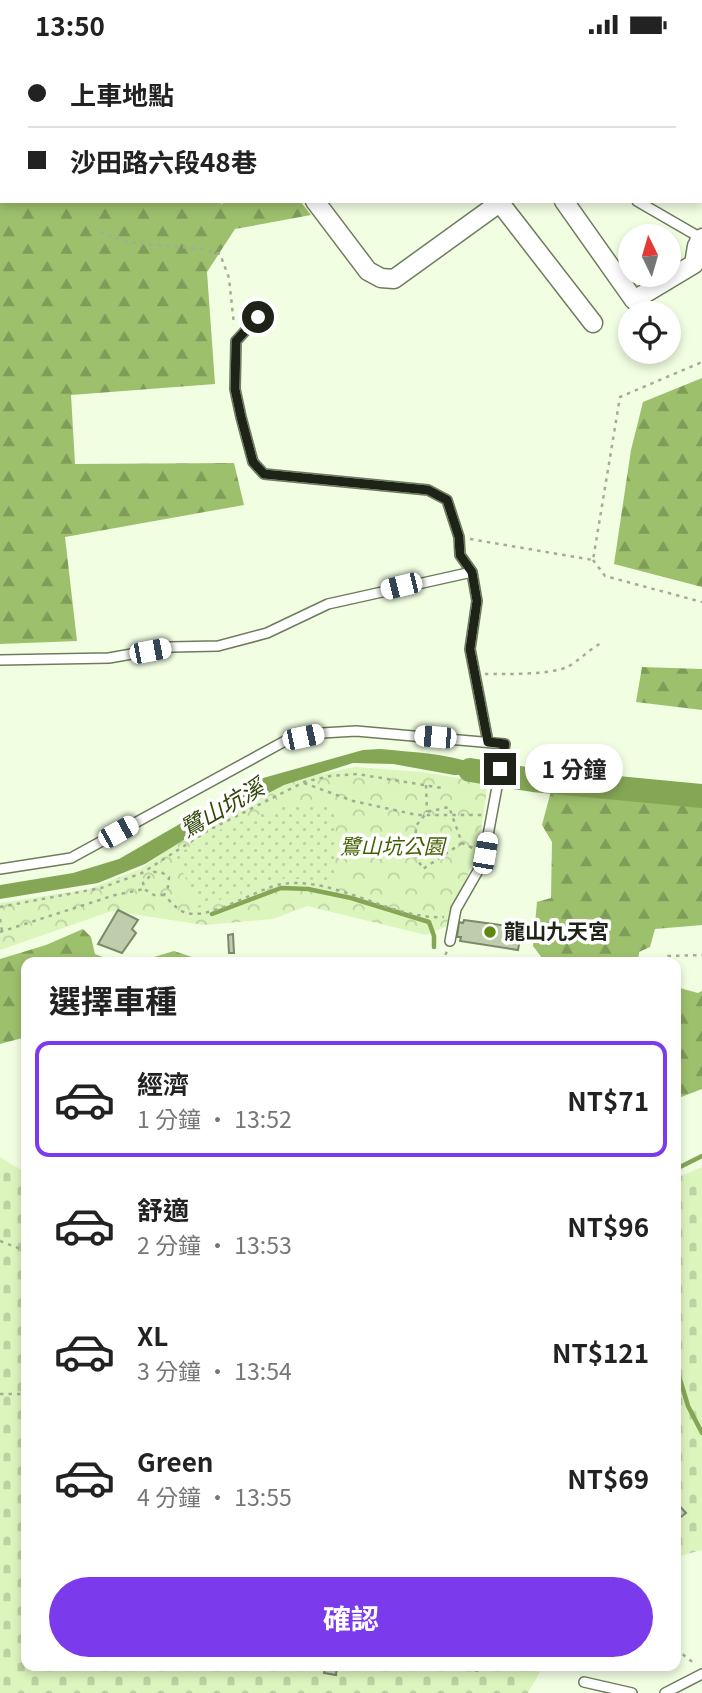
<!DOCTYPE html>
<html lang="zh-TW">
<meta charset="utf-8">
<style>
body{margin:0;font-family:Georgia,"Noto Sans TC",serif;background:#f6f6f6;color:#222;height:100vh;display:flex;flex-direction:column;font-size:26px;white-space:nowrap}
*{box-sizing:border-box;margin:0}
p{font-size:23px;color:#767676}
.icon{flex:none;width:38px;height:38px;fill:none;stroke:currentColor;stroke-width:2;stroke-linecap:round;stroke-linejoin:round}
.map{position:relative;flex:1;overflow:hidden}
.details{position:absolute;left:21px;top:908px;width:660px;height:714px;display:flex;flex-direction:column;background:#fff;border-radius:14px;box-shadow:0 4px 10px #0003}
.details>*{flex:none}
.banner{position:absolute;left:0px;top:0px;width:704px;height:154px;box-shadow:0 4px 10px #0003;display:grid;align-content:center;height:154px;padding:0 28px;background:#fff}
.needle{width:46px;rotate:355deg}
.fabs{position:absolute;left:618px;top:175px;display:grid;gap:14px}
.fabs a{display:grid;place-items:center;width:63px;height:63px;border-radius:50%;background:#fff;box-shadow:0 4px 10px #0003;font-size:35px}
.end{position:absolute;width:32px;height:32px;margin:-16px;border:9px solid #1d2316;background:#fff;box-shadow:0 0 0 4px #fff}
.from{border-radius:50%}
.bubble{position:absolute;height:49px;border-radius:24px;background:#fff;box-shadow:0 4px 10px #0003;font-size:23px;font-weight:700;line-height:49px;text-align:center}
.car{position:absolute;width:21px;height:42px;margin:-21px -10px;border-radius:9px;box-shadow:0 0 5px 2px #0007;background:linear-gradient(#fff 24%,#345 0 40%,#fff 0 76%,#345 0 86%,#fff 0)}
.banner b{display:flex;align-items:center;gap:24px;height:66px;font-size:26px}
.banner b+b{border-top:2px solid #e0e0e0}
.banner i{width:18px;height:18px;background:#222}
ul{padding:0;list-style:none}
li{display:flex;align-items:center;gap:21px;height:116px;margin:0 14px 10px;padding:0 14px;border:4px solid transparent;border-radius:14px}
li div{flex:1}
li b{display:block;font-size:26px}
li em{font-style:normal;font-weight:700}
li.active{border-color:#7c3aed}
li>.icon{width:63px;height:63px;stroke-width:1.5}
h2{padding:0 28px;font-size:32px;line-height:84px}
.cta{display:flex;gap:14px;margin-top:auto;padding:14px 28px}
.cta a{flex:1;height:80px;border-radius:42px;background:#7c3aed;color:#fff;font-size:28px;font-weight:700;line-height:80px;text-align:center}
.status{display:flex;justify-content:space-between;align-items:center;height:49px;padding:0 35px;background:#fff;direction:ltr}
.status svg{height:19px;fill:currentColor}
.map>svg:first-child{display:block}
.grass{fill:#dcf5bd}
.forest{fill:url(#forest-firs)}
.cemetery{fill:url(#cemetery-stones)}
.park{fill:url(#park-crowns)}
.garden{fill:url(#garden-dots)}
.water{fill:#85a755}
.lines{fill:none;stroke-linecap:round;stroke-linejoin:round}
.stream{stroke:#85a755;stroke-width:4.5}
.river{stroke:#85a755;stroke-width:24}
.building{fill:#beceac;stroke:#7a8969;stroke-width:2}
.service-casing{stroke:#6e7c5d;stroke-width:12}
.minor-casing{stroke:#6e7c5d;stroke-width:21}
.path{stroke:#a2ad96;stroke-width:2.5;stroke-dasharray:3.5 5;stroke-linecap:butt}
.service{stroke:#fff;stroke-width:9}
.minor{stroke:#fff;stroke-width:18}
.route{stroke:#1d2316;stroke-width:9}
.poi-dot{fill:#60870e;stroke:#fff;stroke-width:2.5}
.labels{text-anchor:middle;stroke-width:7;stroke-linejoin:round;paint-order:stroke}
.park-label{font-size:21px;font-style:italic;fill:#436100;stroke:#fff}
.poi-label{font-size:21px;font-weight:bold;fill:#1d2316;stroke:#fff;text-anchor:start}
.water-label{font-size:23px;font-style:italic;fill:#314709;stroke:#fff}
</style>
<div class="status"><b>13:50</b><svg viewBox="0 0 49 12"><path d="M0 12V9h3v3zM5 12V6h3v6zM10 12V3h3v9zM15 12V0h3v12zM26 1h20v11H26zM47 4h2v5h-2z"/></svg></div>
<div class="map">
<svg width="702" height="1644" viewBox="0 0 702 1644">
<defs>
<pattern id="forest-firs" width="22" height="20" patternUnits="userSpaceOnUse" patternTransform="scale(1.75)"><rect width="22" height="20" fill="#9dc06d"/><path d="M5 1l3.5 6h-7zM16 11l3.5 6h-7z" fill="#7f9c59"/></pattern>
<pattern id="cemetery-stones" width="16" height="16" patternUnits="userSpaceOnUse" patternTransform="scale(1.75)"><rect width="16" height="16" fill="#dcf5bd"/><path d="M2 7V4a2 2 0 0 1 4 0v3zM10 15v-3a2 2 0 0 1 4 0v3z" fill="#bcd2a2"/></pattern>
<pattern id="park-crowns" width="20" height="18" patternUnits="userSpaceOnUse" patternTransform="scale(1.75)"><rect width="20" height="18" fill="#dcf5bd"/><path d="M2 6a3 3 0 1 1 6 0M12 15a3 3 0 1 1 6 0" fill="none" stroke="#bcd2a2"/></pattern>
<pattern id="garden-dots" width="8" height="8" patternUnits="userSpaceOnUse" patternTransform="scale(1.75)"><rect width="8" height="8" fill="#dcf5bd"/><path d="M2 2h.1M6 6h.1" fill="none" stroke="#bcd2a2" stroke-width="1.8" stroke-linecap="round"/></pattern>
</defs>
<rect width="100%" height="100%" fill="#f1fee2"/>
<path class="grass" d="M0,0H329L330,2H2V25Z"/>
<path class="forest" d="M0,60L2,152H216L222,155L226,152H300L311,166L235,180L207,223L215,335L71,346L75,415L234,414L244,456L65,488L77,592L0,595Z
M702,329V538L614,515L631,401L643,353Z
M642,618L702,620V661L636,653Z
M551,742L702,756V876L655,880L650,898L639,903L638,913H545L533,897L537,853L551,849L552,793L542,776Z
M83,880L91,888L95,905L116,913L144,911L174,902L207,913L26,914V988L0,995V910L46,896Z
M676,938L698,944L702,942V1040L676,1050Z"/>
<path class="cemetery" d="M0,1108L26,1124V1617H543L528,1644H0Z
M702,1118V1501L676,1508V1129Z"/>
<path class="park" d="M355,718L422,723L488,734L478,801L447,877L426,886L307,857L273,870L204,876L112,862L0,901V854L89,840L140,820L205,775L273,735Z"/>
<path class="garden" d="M336,755L335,832L278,829L198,859L176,806L214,783L279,758Z"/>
<path class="water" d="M380,700C419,704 462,704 495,725L454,726L393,715L353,714L284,736L208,776L145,815L98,834L0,850V836L73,824L119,810L256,731L363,701Z"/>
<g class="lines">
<path class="stream" d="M212,865L281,839L308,840L351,849L429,873L434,887V898
M25,920H26
M676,1120L702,1107
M676,1317L688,1357L702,1384"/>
<path class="river" d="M470,721L533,731L702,747"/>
</g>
<path class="building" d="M118,861L138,871L132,880L136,884L122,904L98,895Z
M464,871L522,879L518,901L460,892L461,888H457L459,873L463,874Z
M233,885L234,904H229L228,886Z
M676,1453L686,1464L676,1472Z
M326,1617H342V1619L337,1618L336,1626L324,1624Z"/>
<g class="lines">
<g class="service-casing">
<path id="service" d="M637,152L694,185L696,193
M258,268L236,292L235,340L241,368L253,413L264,425L428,441L447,451L459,488L460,506L472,523L477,552L470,600L488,693
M0,611L109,609L171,598L218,597L267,584L328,555L472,523
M0,820L71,809L285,692L322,684L356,682L505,695L483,813L456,860L450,892
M584,1633L632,1644
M665,1644L702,1625"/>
</g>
<g class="minor-casing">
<path id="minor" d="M344,0L345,2
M567,0L569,2
M391,2L393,0
M0,39H2
M315,152L368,222L381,229L394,230L502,152
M564,152L634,251L694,215L697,197L702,189
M500,154L593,274"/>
</g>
<path class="path" d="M100,183L127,193L201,200L220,205L229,229L234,276
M470,490L593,511L620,348L702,313
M593,511L605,527L702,553
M485,625C505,625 550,626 567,618C578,613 589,600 603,593
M304,734L353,752L417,766H482
M426,736L427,763
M462,794L423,820L415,806L416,777L427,763L449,758L462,794L475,800
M164,846H154L144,840L143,834L154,823H161L169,828L168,838L164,846C169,851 174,857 180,861C203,877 256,839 282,835C336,827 391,871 444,868
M0,858L101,839L142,824L209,781L304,733L330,727L357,725L442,739
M0,870L2,882
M0,883L115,846L144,840
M445,914L444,909L447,902
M652,914L668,907L702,906
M0,1192L26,1202
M0,1345H26
M676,1600L695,1615
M450,1617L458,1620L481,1622L487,1617"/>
<use href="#service" class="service"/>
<use href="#minor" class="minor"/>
</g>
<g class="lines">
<path class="route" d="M258,268L236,292L235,340L241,368L253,413L264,425L428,441L447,451L459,488L460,506L472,523L477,552L470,600L488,693L505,695L500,720"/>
</g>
<circle class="poi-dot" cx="490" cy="883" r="7"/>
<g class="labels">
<g class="park-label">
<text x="392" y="805">鷺山坑公園</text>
</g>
<g class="poi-label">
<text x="504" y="890">龍山九天宮</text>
</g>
<g class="water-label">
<text transform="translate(222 759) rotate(-30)" y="8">鷺山坑溪</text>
</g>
</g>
</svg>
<div class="fabs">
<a><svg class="needle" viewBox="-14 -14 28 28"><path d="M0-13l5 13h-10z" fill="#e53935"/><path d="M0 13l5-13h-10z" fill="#767676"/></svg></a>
<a><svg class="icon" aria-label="locate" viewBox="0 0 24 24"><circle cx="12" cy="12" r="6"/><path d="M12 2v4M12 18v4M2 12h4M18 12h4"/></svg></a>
</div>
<i class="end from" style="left:258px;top:268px"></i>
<i class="end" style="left:500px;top:720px"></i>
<div class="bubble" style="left:525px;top:695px;width:98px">1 分鐘</div>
<i class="car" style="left:401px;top:537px;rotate:256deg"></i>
<i class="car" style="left:150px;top:602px;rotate:79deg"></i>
<i class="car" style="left:303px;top:688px;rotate:78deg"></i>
<i class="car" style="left:435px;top:688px;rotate:275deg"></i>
<i class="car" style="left:118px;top:783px;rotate:61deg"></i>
<i class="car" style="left:485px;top:804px;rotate:10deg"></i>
<div class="banner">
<b><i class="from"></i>上車地點</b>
<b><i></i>沙田路六段48巷</b>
</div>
<section class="details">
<h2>選擇車種</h2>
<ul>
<li class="active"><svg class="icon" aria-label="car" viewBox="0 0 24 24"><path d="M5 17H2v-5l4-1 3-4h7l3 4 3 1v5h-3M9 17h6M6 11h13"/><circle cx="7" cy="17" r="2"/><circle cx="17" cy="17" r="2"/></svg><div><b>經濟</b><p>1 分鐘 · 13:52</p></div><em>NT$71</em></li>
<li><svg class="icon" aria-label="car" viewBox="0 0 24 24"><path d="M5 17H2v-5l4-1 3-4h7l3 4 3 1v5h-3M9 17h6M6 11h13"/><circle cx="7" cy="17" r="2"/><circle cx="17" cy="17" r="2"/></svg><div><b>舒適</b><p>2 分鐘 · 13:53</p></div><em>NT$96</em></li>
<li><svg class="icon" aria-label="car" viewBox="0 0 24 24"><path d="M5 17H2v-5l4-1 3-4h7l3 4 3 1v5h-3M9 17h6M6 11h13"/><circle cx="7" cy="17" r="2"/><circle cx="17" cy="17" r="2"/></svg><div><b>XL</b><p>3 分鐘 · 13:54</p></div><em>NT$121</em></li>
<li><svg class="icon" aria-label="car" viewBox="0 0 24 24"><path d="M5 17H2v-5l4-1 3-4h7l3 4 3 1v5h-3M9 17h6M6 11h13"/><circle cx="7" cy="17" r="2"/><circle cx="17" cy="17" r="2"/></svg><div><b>Green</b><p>4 分鐘 · 13:55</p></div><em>NT$69</em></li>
</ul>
<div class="cta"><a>確認</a></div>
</section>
</div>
